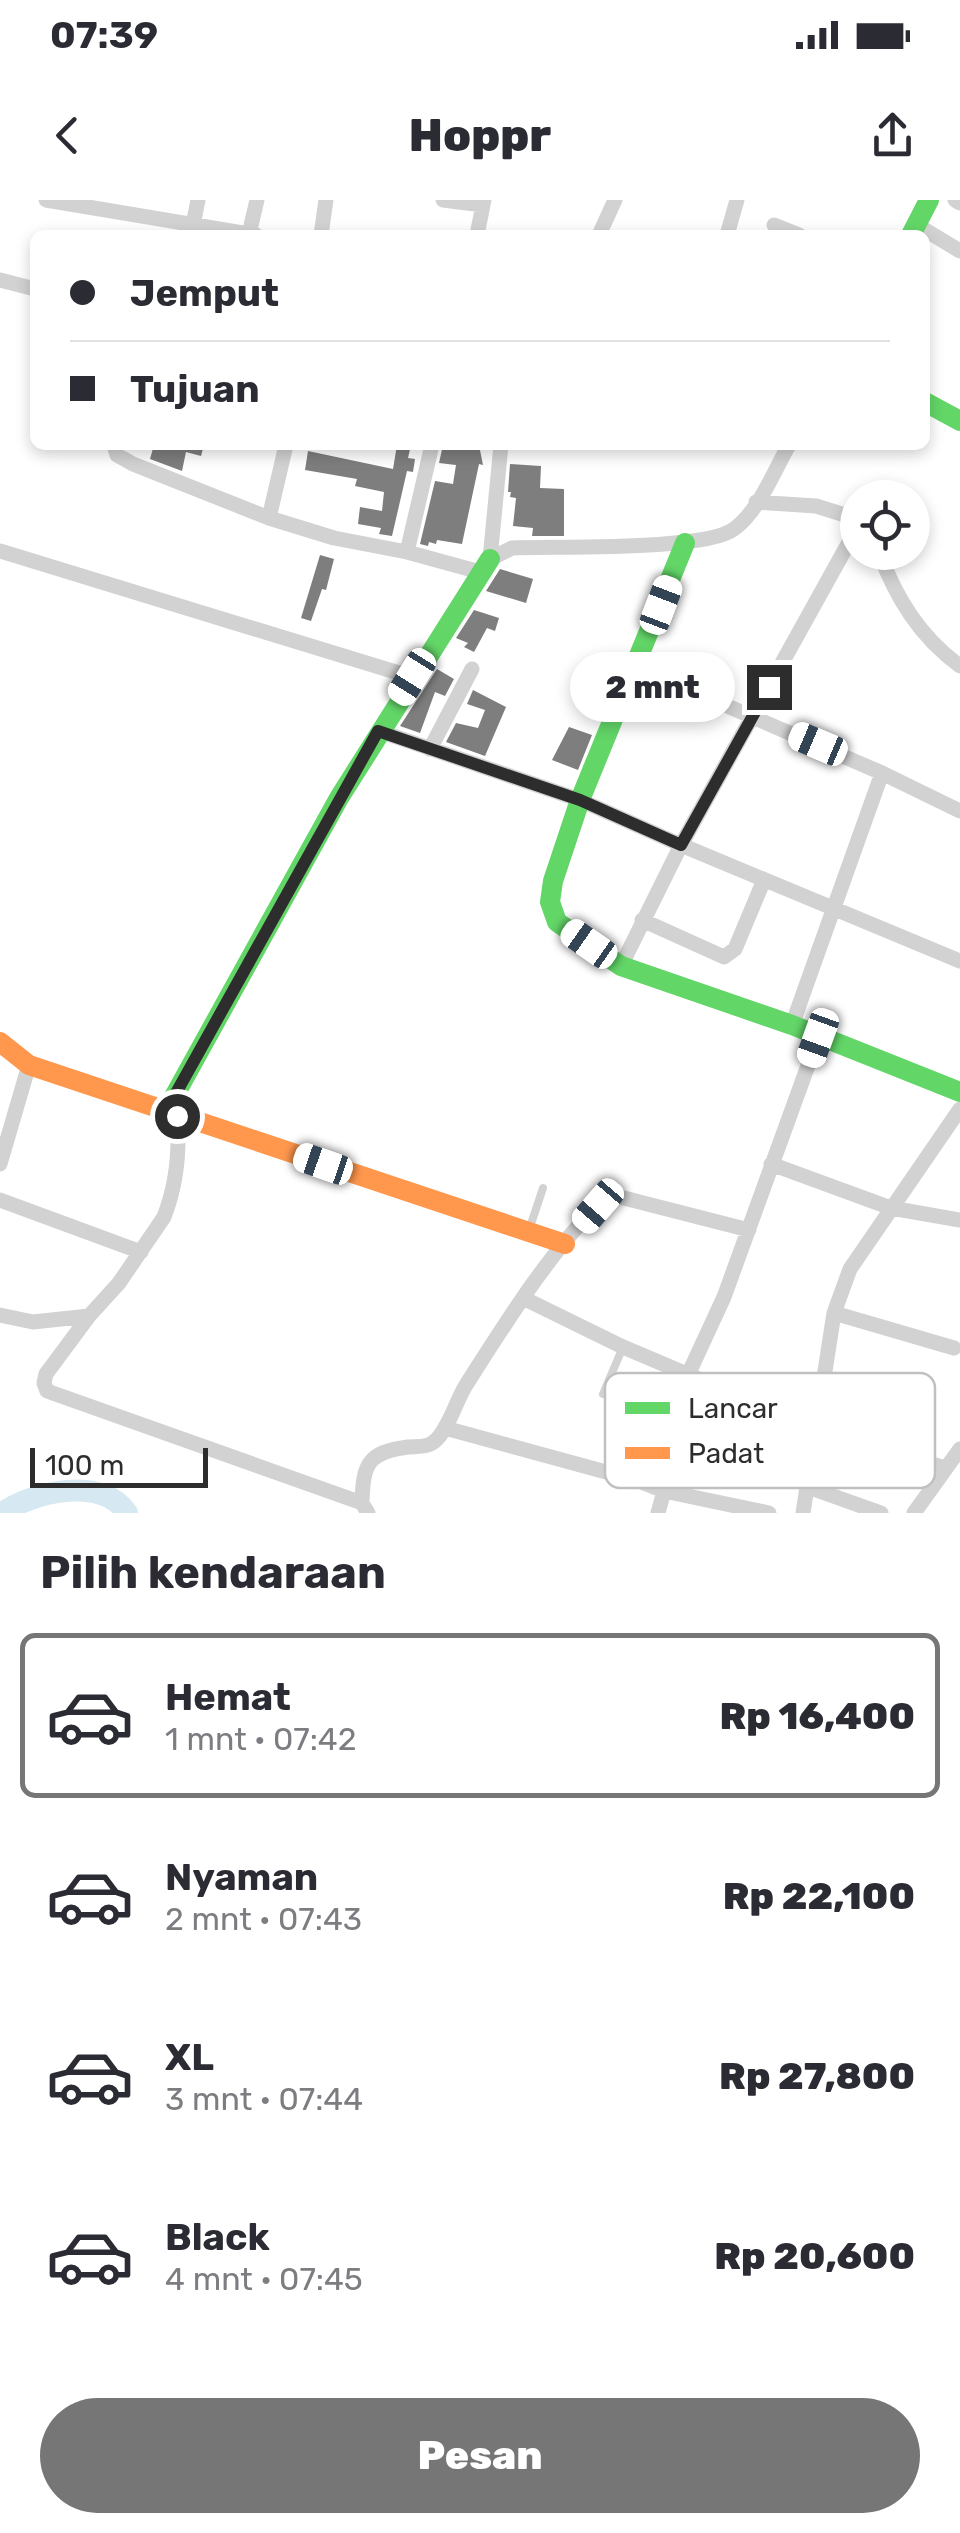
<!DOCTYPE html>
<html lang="id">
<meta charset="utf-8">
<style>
body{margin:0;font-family:Rubik,sans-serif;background:#f7f7f7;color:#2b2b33;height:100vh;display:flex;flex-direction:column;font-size:38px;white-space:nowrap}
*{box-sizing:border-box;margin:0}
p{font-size:32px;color:#7c7c81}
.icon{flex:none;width:55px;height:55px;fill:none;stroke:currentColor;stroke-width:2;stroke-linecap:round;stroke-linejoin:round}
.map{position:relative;height:1313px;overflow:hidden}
.drawer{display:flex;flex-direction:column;background:#fff;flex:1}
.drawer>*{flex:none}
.banner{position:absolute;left:30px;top:30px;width:900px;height:220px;border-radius:15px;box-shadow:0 5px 15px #0003;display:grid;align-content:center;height:220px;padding:0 40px;background:#fff}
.fabs{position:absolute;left:840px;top:280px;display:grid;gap:20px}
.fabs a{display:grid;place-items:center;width:90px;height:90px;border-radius:50%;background:#fff;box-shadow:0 5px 15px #0003;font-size:50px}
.scale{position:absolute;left:30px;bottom:25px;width:178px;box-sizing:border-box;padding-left:10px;border:5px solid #2d2d2d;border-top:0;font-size:28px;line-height:35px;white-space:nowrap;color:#2d2d2d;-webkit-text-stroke:8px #fff;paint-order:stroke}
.end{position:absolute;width:45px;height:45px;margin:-22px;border:12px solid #2d2d2d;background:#fff;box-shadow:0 0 0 5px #fff}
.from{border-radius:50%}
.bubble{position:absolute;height:70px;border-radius:35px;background:#fff;box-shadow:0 5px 15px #0003;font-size:32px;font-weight:800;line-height:70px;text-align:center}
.car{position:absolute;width:30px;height:60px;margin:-30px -15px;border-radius:12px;box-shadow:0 0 8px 2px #0007;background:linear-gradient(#fff 24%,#345 0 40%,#fff 0 76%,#345 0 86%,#fff 0)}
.banner b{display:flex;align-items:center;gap:35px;height:95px;font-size:38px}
.banner b+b{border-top:2px solid #e1e1e2}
.banner i{width:25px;height:25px;background:#2b2b33}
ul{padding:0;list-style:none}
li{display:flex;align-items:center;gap:30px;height:165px;margin:0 20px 15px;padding:0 20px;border:5px solid transparent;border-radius:15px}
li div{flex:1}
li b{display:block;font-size:38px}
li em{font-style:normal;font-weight:800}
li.on{border-color:#767676}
li>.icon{width:90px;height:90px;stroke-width:1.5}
h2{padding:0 40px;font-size:45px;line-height:120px}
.action{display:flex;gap:20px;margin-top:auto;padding:20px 40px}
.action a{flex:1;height:115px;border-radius:60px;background:#767676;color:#fff;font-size:40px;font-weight:800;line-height:115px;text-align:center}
.status{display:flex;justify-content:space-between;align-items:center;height:70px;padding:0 50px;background:#fff;direction:ltr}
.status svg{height:28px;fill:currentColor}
header{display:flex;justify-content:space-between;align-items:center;height:130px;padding:0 40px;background:#fff;font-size:45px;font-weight:800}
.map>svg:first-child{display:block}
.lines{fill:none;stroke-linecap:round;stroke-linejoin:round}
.river{stroke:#d6e9f2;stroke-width:22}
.building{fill:#7e7e7e}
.lane{stroke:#d2d2d2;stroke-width:8}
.street{stroke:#d2d2d2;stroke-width:15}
.fast{stroke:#63d668;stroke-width:20}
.slow{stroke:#ff974d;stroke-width:20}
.route{stroke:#2d2d2d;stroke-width:12}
.key{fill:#fff;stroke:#c0c0c0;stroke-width:2.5}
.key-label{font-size:28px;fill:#2d2d2d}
</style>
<div class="status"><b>07:39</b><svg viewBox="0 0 49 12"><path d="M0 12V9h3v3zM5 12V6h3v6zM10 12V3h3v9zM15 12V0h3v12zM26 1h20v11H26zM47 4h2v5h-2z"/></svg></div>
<header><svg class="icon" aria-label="back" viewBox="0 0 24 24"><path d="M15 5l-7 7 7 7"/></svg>Hoppr<svg class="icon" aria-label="share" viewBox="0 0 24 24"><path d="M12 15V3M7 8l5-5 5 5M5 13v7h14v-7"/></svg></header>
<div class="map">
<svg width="960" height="1313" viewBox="0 0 960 1313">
<rect width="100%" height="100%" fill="#fff"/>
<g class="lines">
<path class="river" d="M2,1313C35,1291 102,1276 127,1313"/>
</g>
<path class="building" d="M154,245H204L201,256L186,252L182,271L150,259Z
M397,245H411L408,258L415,259L413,272L407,271L392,336L379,334L381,328L358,324L360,307L382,311L384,292L355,286L357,279L305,270L308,251L393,269Z
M443,245H479L483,265L479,264L462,344L437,340L436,344L429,342L428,346L420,344L435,281L453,284L456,265L439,263Z
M510,264L541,266L540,288L564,289V336H532L533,328L513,326L516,298L510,297L511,292H508Z
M320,355L334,359L326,390L322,389L311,421L301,418Z
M500,369L533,379L526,403L486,391Z
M474,410L499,418L495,431L487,428L474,452L464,447L468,443L456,438Z
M437,469L454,479L445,496L435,492L420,533L400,526Z
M473,490L506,507L485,556L446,542L456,523L478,528L485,510L467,504Z
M569,527L592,535L578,570L552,560Z"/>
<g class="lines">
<path class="lane" d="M529,1030L543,988
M603,1194L623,1147"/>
<path class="street" d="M46,0L256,35
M443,0L483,5
M955,0L960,3
M193,25L198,0
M774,25L799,35
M917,25L960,51
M249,34L257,0
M321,35L326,0
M477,35L484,0
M599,35L615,0
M727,35L737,0
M0,80L35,89
M114,245L117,255L133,264L269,318L334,338L407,352L432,245
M501,245L490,359L512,348C555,346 705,351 734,329C759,311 774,271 789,245
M756,302L816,306L858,319
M269,318L286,245
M0,351L412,477
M407,352L480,372
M879,352C896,398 920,437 960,466
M637,467L882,573L960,611
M379,531L580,600L681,645L960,761
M430,549L472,469
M642,720L724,757L735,749L764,680
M621,766L681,645L858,326
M792,825L882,573
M0,964L29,865
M771,964L891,1008L960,1020
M0,1000L141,1052
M525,1099L623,1147L817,1229L945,1268
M834,1113L954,1148
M0,1115L33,1122L89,1116L119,1083L164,1017C176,986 180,950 177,916
M89,1116L46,1174L44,1183L47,1191L362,1303L368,1313
M445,1228L639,1281L664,1291L769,1313
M639,1281L724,1097L818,838
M808,1287L881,1313
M362,1303C363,1265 367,1252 408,1247C419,1246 429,1248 437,1239C450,1225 456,1201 466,1185C503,1127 555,1043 606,998L620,997L749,1030
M658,1313L664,1291
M803,1313L834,1113L850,1069L960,909
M914,1313L960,1249"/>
<path class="fast" d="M911,35L929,0
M925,202L960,221
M685,343L580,600L553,681L550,702L557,722L621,766L792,825L960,892
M166,911L339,598L490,359"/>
<path class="slow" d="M0,842L29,865L565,1044"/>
</g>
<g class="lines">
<path class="route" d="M177,916L166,911L378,531L580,600L681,645L769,487"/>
</g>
<rect x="605" y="1173" width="330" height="115" rx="15" class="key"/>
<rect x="625" y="1202" width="45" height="12" fill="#63d668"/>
<rect x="625" y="1247" width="45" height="12" fill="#ff974d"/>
<g class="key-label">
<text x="688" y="1218">Lancar</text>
<text x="688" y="1263">Padat</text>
</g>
</svg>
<div class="fabs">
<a><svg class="icon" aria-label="locate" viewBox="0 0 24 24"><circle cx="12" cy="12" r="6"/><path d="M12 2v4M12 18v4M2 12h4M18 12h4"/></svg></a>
</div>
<div class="scale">100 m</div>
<i class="end from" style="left:177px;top:916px"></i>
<i class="end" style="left:769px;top:487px"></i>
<div class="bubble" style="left:570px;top:452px;width:165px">2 mnt</div>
<i class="car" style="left:661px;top:405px;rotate:21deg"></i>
<i class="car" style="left:412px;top:477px;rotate:212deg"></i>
<i class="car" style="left:818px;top:544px;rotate:293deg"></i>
<i class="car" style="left:589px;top:744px;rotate:305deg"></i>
<i class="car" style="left:818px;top:838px;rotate:200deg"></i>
<i class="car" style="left:323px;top:964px;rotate:289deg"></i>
<i class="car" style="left:598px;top:1006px;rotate:221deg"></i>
<div class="banner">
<b><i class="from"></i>Jemput</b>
<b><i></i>Tujuan</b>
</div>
</div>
<section class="drawer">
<h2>Pilih kendaraan</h2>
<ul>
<li class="on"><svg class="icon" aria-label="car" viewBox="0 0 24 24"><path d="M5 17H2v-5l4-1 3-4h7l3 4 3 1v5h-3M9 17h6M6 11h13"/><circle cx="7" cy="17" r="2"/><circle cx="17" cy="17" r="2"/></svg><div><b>Hemat</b><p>1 mnt · 07:42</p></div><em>Rp 16,400</em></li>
<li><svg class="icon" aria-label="car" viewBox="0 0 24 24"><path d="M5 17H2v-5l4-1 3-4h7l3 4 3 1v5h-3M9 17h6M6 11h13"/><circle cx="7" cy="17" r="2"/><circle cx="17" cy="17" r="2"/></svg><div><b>Nyaman</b><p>2 mnt · 07:43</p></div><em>Rp 22,100</em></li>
<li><svg class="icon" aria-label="car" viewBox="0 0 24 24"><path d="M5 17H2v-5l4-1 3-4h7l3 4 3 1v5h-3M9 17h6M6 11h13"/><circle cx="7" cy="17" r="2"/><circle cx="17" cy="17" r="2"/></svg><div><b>XL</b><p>3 mnt · 07:44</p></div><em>Rp 27,800</em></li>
<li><svg class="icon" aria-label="car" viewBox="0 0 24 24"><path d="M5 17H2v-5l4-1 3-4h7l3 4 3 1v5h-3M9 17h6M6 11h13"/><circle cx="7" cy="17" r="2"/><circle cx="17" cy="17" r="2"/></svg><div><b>Black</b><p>4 mnt · 07:45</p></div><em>Rp 20,600</em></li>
</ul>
<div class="action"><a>Pesan</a></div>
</section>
